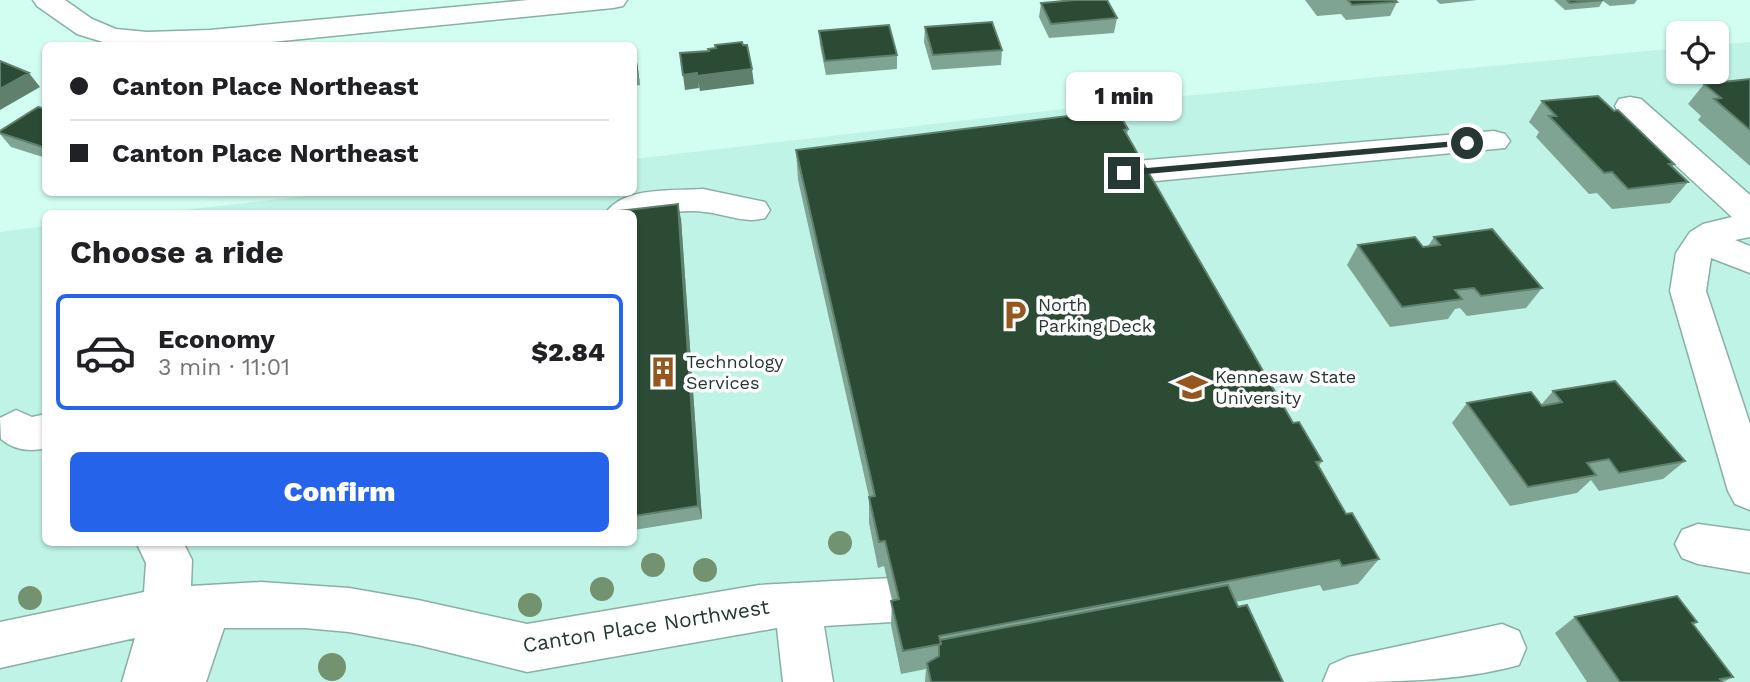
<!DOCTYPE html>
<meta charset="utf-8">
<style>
body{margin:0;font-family:"Work Sans",sans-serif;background:#f2f2f2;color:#202124;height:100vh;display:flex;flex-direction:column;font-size:26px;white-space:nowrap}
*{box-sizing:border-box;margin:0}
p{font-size:23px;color:#757577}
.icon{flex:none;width:38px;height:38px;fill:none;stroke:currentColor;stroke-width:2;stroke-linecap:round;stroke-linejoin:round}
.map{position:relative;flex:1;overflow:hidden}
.side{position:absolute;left:42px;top:210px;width:595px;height:336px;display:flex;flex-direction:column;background:#fff;border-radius:10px;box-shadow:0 2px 5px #0004}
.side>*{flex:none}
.banner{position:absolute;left:42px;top:42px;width:595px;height:154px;border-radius:10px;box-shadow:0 2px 5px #0004;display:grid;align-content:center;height:154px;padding:0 28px;background:#fff}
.tools{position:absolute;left:1666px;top:21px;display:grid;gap:14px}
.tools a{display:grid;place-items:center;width:63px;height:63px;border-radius:10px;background:#fff;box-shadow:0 2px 5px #0004;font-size:35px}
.end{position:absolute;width:32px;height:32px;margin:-16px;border:9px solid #273834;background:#fff;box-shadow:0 0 0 4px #fff}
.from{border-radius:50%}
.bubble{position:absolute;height:49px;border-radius:10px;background:#fff;box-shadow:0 2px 5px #0004;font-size:23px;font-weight:800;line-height:49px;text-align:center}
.banner b{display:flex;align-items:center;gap:24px;height:66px;font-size:26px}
.banner b+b{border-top:2px solid #e0e0e0}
.banner i{width:18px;height:18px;background:#202124}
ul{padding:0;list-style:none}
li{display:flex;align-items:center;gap:21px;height:116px;margin:0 14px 10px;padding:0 14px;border:4px solid transparent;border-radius:10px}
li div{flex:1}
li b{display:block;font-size:26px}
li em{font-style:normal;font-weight:800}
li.current{border-color:#2563eb}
li>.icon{width:63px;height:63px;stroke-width:1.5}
h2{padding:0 28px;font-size:32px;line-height:84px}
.button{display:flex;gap:14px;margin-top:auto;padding:14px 28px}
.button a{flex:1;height:80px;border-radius:10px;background:#2563eb;color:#fff;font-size:28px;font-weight:800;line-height:80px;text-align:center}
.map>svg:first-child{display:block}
.built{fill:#bff3e5}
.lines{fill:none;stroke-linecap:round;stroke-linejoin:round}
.minor-casing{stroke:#88b0a5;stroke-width:3}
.minor{fill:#fff;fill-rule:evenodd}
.tree{fill:#73926f}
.wall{fill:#7fa493}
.shaded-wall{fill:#5e806d}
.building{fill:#2c4b35;stroke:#5e806d;stroke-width:2}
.route{fill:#273834}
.labels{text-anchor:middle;stroke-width:7;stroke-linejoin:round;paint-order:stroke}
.poi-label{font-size:18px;fill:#273834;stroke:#fff;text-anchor:start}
.near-street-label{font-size:21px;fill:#273834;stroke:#fff}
</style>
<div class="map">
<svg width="1750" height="682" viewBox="0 0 1750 682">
<rect width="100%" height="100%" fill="#d2fdf1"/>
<path class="built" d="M1750,42V682H0V232L45,226L46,542H634V214L158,213L341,192H634V159L1132,101L1678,48V72H1717V45Z"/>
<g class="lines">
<g class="minor-casing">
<path id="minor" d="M33,0H65L92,19L116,29L147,32L210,30L528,0H627L623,6L613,8L231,46H116L77,34L37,6Z
M1630,97L1641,99L1750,195V237L1735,240L1750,246V273L1711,258L1706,291L1750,424V510L1735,504L1728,491L1670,291L1676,253L1690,232L1703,224L1732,217L1619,113L1615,106L1619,99Z
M1494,131L1505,134L1510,141L1505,148L1124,184L1112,181L1108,173L1112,165L1124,162Z
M703,189L765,202L770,210L765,218C744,224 726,214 705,212C683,209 653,214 634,222V214H605C622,186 675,191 703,189Z
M16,410L32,417L46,414V448C30,452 14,450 1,439L0,418Z
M1698,524L1750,531V573L1698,564L1682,558L1675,544L1682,530Z
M136,542H183L192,560L191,586L261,582L349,588L418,600L527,624L759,585L892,578L909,584L916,600L909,616L892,622L824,626L833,682H783L777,628L527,672L418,645L349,632L305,628H224L206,682H122L135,638L0,668V622L144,592L146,563Z
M1502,624L1519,631L1526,648L1519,665C1457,682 1389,682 1323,682L1330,665L1348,657Z"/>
</g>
<use href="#minor" class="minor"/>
</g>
<g class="tree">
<circle cx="840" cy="543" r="12"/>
<circle cx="653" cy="565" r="12"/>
<circle cx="705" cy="570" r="12"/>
<circle cx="602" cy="589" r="12"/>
<circle cx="30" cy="598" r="12"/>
<circle cx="530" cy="605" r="12"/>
<circle cx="332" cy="667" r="14"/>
</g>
<path class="wall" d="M1305,0H1395L1397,2L1390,16L1346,20L1341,14L1317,16Z
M1436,0H1477L1440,4Z
M1554,0H1637L1634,4L1610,6L1603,1L1599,7L1565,10Z
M1041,3L1117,18L1114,33L1049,38L1039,17Z
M925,27L1002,50L1001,65L932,70L924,42Z
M819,31L897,55V69L826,75L820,45Z
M634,48L637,62L640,85L634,86Z
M1750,79V166L1698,120L1701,116L1688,104L1704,84Z
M1542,101L1614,111L1674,164L1672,167L1688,182L1670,203L1612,209L1597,193L1589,194L1536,137L1539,132L1529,122Z
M46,109V158L11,147L0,134V131Z
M1091,110L1128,129L1127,135L1293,423L1322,461L1319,466L1346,514L1379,559L1358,584L1323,591L1320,585L1236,602L1283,682H925L926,669L901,674L891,625L892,600L884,566L878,568L869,523V497L798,180L796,150L1090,113Z
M634,214L681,219L702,519L634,530Z
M1434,237L1542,288L1526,308L1467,316L1460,308L1455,309L1448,319L1390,327L1347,265L1358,245L1423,247L1428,246Z
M1553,391L1685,461L1663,479L1599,491L1591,480L1577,493L1510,506L1452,423L1467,403L1541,405Z
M1575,617L1697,622L1693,625L1733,677L1723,682H1587L1555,633Z"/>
<path class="shaded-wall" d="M634,48L637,62L640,85L637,70Z
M752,69L754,84L700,91L697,76Z
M29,73L40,87L0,110V89Z
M697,73L699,88L685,90L683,75Z
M634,88L636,110H634Z
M678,204L681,219L702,519L698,506Z"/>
<path class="building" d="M1075,0H1107L1117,18L1051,24L1041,3Z
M1348,0H1395L1397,2L1352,5Z
M1567,0H1603L1570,3Z
M992,22L1002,50L933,55L925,27Z
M889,25L897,55L825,61L819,31Z
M742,42L743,45H747L752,69L697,76V73L683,75L680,53L709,51L708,49L716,48L715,45Z
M634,48L637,70L634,71Z
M0,61L29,73L0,89Z
M1750,79V130L1714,99L1721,98L1704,84Z
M1598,96L1614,111L1618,110L1674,164H1669L1688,182L1628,189L1612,172L1604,173L1549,116H1556L1542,101Z
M38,107L46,109V148L0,133V131Z
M1115,107L1128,129L1124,130L1293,423L1299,422L1322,461L1316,462L1346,514L1352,513L1379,559L1342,566L1339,560L939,636L941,644L903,651L891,601L899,599L885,541L879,542L869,497L875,496L796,150L1092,113L1091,110Z
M678,204L698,506L634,516V214H611V212Z
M1492,229L1542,288L1481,296L1474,288L1455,290L1462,299L1402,307L1358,245L1415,237L1423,247L1440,245L1434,237Z
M1615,381L1685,461L1619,473L1609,459L1587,463L1596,475L1528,487L1467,403L1531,392L1542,406L1562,402L1553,391Z
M1228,585L1238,607L1247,605L1283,682H931L927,663L939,656V645L941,644L940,640Z
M1677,596L1697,622L1692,623L1733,677L1720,679L1722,682H1620L1575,617Z"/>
<path class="route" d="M1467,140L1470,141V145L1124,176L1119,173L1124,170Z"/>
<defs>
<g id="parking-bare" transform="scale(2.415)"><path d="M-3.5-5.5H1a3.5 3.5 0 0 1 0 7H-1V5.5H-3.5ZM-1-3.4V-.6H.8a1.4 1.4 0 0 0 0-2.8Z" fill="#96571e" stroke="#fff" stroke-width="2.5" paint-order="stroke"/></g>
<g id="building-bare" transform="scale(2.415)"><path d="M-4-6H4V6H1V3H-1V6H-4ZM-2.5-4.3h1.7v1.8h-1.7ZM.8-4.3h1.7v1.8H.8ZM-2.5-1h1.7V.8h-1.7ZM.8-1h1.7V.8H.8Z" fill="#96571e" stroke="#fff" stroke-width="2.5" paint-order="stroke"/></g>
<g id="university-bare" transform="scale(2.415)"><path d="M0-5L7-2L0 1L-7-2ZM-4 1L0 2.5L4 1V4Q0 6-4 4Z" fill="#96571e" stroke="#fff" stroke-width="2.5" paint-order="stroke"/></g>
</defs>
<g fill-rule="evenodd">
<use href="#parking-bare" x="1015" y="315"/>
<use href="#building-bare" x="663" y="372"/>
<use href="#university-bare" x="1192" y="387"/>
</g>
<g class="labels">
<g class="poi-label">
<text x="1038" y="311">North<tspan x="1038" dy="21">Parking Deck</tspan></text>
<text x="686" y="368">Technology<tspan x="686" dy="21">Services</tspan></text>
<text x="1215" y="383">Kennesaw State<tspan x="1215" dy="21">University</tspan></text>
</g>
<g class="near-street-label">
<text transform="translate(646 626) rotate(-9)" y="7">Canton Place Northwest</text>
</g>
</g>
</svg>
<div class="tools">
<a><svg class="icon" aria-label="locate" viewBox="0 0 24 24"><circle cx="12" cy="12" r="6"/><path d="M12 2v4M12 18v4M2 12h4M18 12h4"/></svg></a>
</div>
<i class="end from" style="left:1467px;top:143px"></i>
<i class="end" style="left:1124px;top:173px"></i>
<div class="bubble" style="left:1066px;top:72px;width:116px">1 min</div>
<div class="banner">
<b><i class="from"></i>Canton Place Northeast</b>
<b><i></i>Canton Place Northeast</b>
</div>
<section class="side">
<h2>Choose a ride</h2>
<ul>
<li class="current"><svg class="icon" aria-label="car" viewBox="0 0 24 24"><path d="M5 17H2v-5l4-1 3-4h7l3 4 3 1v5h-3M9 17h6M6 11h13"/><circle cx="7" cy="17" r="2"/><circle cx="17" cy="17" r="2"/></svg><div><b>Economy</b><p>3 min · 11:01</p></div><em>$2.84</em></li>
</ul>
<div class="button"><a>Confirm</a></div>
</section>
</div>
